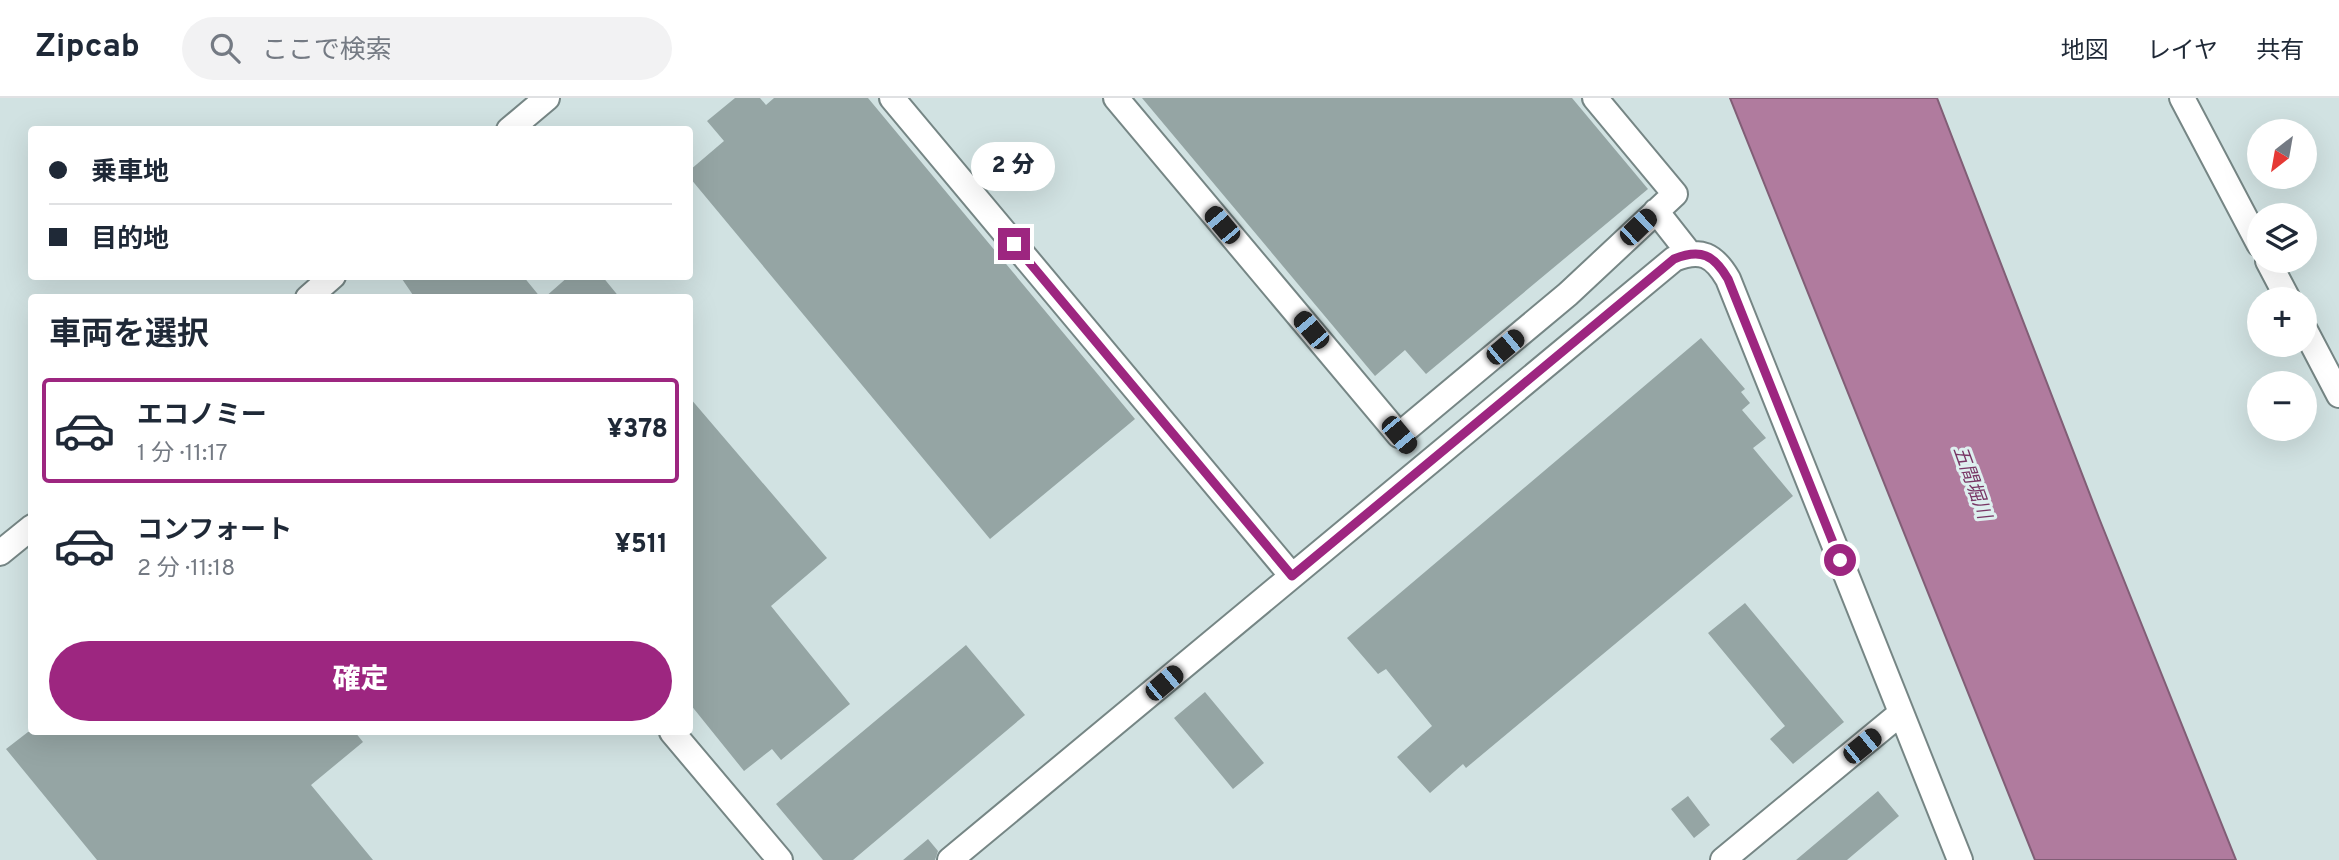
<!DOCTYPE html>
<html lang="ja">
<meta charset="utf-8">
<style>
body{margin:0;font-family:Overpass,"Noto Sans JP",sans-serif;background:#f2f2f3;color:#1f2937;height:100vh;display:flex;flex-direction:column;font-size:26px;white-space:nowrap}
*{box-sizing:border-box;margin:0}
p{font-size:23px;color:#747a83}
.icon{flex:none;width:38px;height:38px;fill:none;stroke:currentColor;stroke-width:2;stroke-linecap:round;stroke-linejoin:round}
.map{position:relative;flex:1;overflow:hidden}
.details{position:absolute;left:28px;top:196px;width:665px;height:441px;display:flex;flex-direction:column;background:#fff;border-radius:7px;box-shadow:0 7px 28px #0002}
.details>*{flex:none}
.guide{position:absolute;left:28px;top:28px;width:665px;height:154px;border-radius:7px;box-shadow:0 7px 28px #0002;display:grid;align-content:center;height:154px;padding:0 21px;background:#fff}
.needle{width:46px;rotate:211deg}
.tools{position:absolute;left:2247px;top:21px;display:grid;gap:14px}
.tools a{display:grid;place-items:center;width:70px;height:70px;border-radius:50%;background:#fff;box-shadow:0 7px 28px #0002;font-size:35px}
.end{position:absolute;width:32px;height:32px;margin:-16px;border:9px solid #9d2680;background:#fff;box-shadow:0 0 0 4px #fff}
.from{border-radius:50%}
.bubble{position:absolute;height:49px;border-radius:24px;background:#fff;box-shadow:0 7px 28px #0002;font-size:23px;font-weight:800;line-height:49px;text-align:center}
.car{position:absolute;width:21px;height:42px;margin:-21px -10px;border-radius:9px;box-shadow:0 0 5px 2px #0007;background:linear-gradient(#222 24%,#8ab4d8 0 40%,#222 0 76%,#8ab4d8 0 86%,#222 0)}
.guide b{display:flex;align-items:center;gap:24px;height:66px;font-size:26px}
.guide b+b{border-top:2px solid #e0e1e3}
.guide i{width:18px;height:18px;background:#1f2937}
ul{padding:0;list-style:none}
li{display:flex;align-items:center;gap:21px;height:105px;margin:0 14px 10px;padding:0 7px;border:4px solid transparent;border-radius:7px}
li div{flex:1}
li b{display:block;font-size:26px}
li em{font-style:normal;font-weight:800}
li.on{border-color:#9d2680}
li>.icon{width:63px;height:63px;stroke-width:1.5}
h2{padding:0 21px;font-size:32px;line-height:84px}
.action{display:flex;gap:14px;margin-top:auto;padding:14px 21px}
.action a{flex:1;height:80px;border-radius:42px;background:#9d2680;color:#fff;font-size:28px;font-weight:800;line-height:80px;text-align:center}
header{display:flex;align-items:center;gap:42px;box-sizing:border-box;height:98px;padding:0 35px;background:#fff;border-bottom:2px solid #e0e1e3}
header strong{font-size:33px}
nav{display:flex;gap:38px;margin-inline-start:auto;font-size:24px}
.search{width:490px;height:63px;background:#f2f2f3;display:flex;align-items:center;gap:18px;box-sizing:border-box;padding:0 24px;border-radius:38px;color:#747a83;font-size:26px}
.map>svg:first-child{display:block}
.water{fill:#b07b9e;stroke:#815e76;stroke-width:2}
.building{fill:#95a5a4}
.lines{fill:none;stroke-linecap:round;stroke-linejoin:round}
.minor-casing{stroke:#768685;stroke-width:28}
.minor{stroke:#fff;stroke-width:24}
.route{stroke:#9d2680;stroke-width:9}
.labels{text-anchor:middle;stroke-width:6;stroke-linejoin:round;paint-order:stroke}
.water-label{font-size:19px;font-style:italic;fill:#783665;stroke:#deefef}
</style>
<header>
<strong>Zipcab</strong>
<div class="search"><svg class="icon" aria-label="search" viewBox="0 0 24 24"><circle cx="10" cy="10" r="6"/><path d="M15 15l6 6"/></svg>ここで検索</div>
<nav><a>地図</a><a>レイヤ</a><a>共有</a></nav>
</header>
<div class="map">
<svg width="2339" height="762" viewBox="0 0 2339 762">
<rect width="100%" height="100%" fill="#d1e2e2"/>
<path class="water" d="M1730,0H1937L2099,420L2236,762H2035Z"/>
<path class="building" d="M735,0H760L766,7L774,0H868L1135,321L990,441L690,80V72L724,43L707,23Z
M1142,0H1572L1648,91L1426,276L1405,252L1375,278Z
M400,178H523L541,200H415Z
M569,178H602L620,200H544Z
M1701,240L1745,291L1741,294L1750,305L1742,312L1766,340L1753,350L1793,398L1466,670L1463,666L1430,695L1397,659L1432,628L1386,571L1378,576L1347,540Z
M690,300L827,460L771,508L850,606L781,662L772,651L744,673L690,606Z
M1745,505L1844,624L1793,666L1770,641L1785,628L1708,535Z
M966,547L1025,617L853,762H823L776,706Z
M1205,594L1264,665L1233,691L1174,620Z
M28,634H355L363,644L311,687L373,762H97L6,651Z
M1878,693L1899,718L1847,762H1796Z
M1688,698L1710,727L1694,740L1671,711Z
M928,741L938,753L935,762H903Z"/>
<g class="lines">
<g class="minor-casing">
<path id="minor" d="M892,0L1292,478
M1116,0L1399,337L1568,196L1675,96L1595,0
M2182,0L2259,146
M509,32L547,0
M1656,113L1689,155
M2268,163L2288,201
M308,200L333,178
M2305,232L2339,297
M0,455L32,429
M672,634L780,762
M950,762L1674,161C1701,150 1714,157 1728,181L1960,762
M1723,762L1901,615"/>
</g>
<use href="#minor" class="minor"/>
</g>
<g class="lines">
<path class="route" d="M1014,146L1292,478L1674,161C1701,150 1714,157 1728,181L1840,462"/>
</g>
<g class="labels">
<g class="water-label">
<text transform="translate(1973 384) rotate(70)" y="7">五間堀川</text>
</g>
</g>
</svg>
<div class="tools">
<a><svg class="needle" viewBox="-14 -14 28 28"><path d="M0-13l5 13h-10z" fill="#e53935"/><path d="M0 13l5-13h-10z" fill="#747a83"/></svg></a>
<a><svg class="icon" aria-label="layers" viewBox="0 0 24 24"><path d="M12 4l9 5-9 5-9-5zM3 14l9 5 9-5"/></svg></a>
<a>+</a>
<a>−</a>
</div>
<i class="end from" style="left:1840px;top:462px"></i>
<i class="end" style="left:1014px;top:146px"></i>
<div class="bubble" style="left:971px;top:44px;width:84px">2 分</div>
<i class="car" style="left:1222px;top:127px;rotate:320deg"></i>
<i class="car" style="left:1638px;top:129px;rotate:46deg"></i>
<i class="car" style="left:1311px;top:232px;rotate:320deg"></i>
<i class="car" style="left:1505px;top:249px;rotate:50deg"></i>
<i class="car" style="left:1399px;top:337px;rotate:140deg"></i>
<i class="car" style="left:1164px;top:585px;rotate:50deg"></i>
<i class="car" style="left:1862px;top:648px;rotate:51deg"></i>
<div class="guide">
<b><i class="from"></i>乗車地</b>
<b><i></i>目的地</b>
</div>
<section class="details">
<h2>車両を選択</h2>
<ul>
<li class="on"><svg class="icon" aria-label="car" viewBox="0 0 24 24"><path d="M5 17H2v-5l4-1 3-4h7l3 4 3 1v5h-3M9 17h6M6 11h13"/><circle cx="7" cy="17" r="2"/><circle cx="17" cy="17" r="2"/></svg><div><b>エコノミー</b><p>1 分 · 11:17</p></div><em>¥378</em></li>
<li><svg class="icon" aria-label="car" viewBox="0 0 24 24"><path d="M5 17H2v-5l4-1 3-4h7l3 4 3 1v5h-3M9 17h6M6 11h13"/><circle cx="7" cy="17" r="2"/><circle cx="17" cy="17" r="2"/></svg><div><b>コンフォート</b><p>2 分 · 11:18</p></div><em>¥511</em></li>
</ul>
<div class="action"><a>確定</a></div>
</section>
</div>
